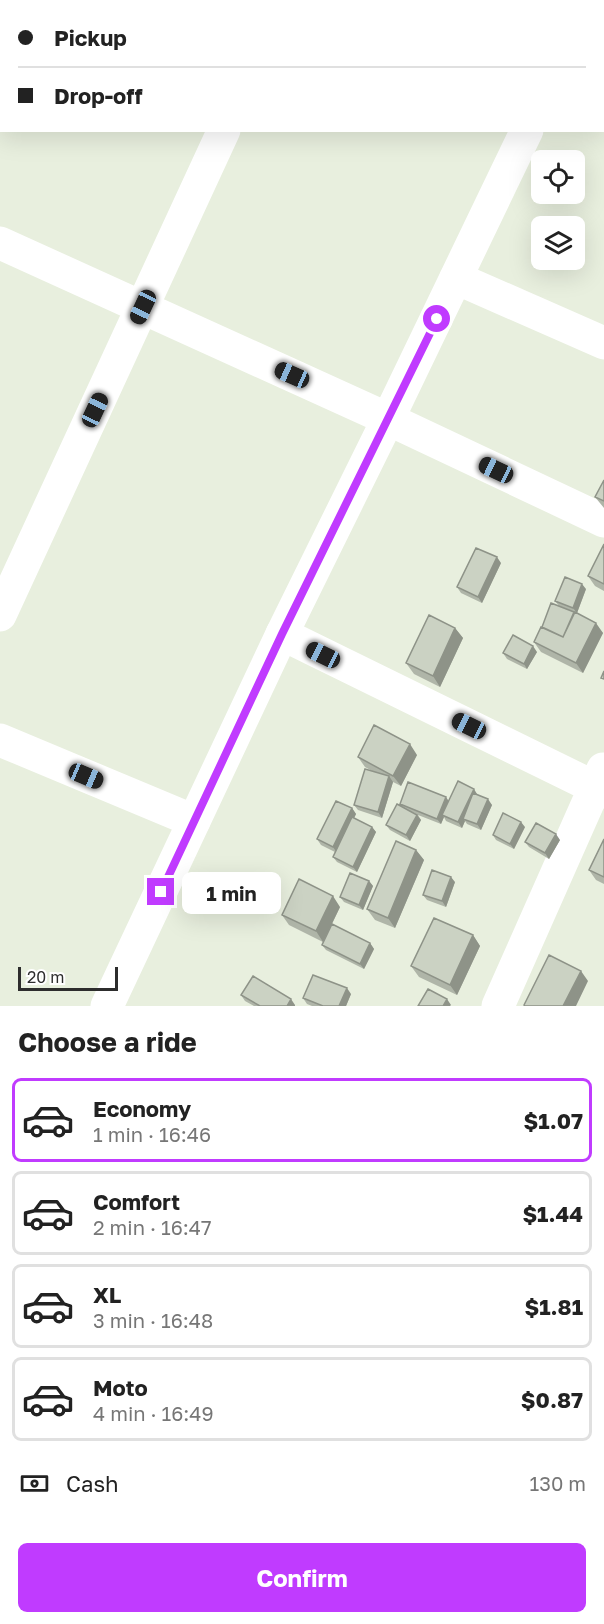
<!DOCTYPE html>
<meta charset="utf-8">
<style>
body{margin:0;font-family:"Golos Text",sans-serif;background:#f6f6f6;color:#222;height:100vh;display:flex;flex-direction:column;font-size:22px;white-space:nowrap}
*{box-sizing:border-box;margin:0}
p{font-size:20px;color:#767676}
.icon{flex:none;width:33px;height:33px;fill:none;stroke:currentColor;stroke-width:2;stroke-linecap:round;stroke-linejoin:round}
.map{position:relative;height:1006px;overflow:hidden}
.side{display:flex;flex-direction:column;background:#fff;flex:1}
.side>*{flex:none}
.banner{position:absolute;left:0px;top:0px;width:604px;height:132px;box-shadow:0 6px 24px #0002;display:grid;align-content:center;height:132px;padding:0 18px;background:#fff}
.tools{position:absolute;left:531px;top:150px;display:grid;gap:12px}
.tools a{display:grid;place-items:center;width:54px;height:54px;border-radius:9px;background:#fff;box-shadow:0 6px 24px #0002;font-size:30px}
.scale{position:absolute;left:18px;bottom:15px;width:100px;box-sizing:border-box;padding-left:6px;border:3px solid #2d2d2d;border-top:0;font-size:16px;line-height:21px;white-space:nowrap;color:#2d2d2d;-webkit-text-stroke:4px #fff;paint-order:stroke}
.end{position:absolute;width:27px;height:27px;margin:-14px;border:8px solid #c03bff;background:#fff;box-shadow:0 0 0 3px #fff}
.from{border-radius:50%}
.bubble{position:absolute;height:42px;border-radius:9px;background:#fff;box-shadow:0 6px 24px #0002;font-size:20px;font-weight:700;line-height:42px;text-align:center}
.car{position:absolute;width:18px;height:36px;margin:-18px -9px;border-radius:8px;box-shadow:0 0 4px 2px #0007;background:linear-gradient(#222 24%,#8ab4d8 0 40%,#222 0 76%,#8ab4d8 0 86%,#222 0)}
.banner b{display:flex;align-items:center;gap:21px;height:57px;font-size:22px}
.banner b+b{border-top:2px solid #e0e0e0}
.banner i{width:15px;height:15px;background:#222}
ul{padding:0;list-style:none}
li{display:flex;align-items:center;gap:18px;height:84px;margin:0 12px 9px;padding:0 6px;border:3px solid #e0e0e0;border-radius:9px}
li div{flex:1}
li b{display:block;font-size:22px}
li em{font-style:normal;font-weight:700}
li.current{border-color:#c03bff}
li>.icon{width:54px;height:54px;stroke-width:1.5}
h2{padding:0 18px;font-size:27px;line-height:72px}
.pay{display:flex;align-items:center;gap:15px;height:66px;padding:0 18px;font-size:22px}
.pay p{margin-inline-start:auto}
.cta{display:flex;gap:12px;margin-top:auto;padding:12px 18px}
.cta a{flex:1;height:69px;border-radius:9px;background:#c03bff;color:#fff;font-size:24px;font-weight:700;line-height:69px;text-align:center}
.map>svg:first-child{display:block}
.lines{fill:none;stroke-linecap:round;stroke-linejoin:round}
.minor{stroke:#fff;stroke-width:33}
.tertiary{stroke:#fff;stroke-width:33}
.wall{fill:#afb5a8}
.shaded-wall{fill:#8e9388}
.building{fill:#cbd2c3;stroke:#8e9388;stroke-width:1.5}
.route{stroke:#c03bff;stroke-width:8}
</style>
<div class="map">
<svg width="604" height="1006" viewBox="0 0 604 1006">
<rect width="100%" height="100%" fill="#e8efde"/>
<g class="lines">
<path class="minor" d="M553,0L556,2
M14,2L15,0
M284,2L285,0
M0,35L2,31
M0,243L388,419L604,521
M456,278L604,343
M0,615L224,130
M282,634L604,792
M0,740L194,821
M498,1006L603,769"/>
<path class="tertiary" d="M587,2L588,0
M107,1006L282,634L388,419L527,130"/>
</g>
<path class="wall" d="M604,480V508L595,497Z
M604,544V591L595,586L588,576Z
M501,563L482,603L461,593L457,587Z
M586,589L577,613L603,633L583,673L541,652L534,642L559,606L555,601Z
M455,628L463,638L440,687L414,674L406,663Z
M537,652L527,669L507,659L503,653Z
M417,755L401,786L393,782L382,818L358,810L354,805L374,772L365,767L358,757Z
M477,794L492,805L481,830L467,824L465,821L462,828L446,821L444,817L441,824L418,815L421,820L410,841L390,830L386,825L401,806L400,804L449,801Z
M352,808L356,814L354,818L372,827L376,832L357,872L337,862L333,857L335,852L321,845L317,839Z
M525,827L514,849L496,840L493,835Z
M604,839V884L596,880L589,870Z
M560,840L549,859L529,847L525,842Z
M416,850L424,860L395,928L375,920L367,909Z
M369,881L373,886L363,910L344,902L340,897Z
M455,882L446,907L427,900L423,895Z
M340,907L332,924L370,943L374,949L364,969L326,950L322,945L323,942L289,925L282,915Z
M473,935L480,946L457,995L419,977L411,966Z
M351,994L346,1006H312L307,1004L303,998Z
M241,995L295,1005V1006H254L245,1001Z"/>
<path class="shaded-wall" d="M497,557L501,563L482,603L478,597Z
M582,584L586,589L577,613L573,608Z
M596,623L603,633L583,673L576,663Z
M455,628L463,638L440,687L433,676Z
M533,646L537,652L527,669L524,664Z
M410,744L417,755L401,786L393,776Z
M389,776L393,782L382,818L378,812Z
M474,789L477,794L466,820L463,819L465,821L462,828L458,822Z
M446,797L450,803L442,815L444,817L441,824L437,819Z
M488,799L492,805L481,830L477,824Z
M352,808L356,814L337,853L333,847Z
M417,815L421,820L410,841L406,835Z
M521,822L525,827L514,849L510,844Z
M372,827L376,832L357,872L353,867Z
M556,834L560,840L549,859L545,853Z
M416,850L424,860L395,928L388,918Z
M451,877L455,882L446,907L442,901Z
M369,881L373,886L363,910L359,905Z
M333,896L340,907L323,942L316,931Z
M473,935L480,946L457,995L450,985Z
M370,943L374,949L364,969L360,964Z
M581,971L588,981L576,1006H563Z
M347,988L351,994L346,1006H339Z
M291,999L295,1005V1006H287Z
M447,999L451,1005L450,1006H443Z"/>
<path class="building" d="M604,480V501L595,497Z
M604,544V584L588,576Z
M476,548L497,557L478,597L457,587Z
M565,577L582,584L573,608L555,601Z
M551,603L574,612L563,637L542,627Z
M575,612L596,623L576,663L534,642L541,627L563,637Z
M429,615L455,628L433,676L406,663Z
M513,635L533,646L524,664L503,653Z
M604,671V679L601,678Z
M374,725L410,744L393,776L358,757Z
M365,769L389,776L378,812L354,805Z
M458,781L474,789L458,822L442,815Z
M408,782L446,797L437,819L400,804Z
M473,793L488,799L477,824L463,819Z
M336,801L352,808L333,847L317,839Z
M397,804L417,815L406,835L386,825Z
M503,813L521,822L510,844L493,835Z
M352,817L372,827L353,867L333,857Z
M536,823L556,834L545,853L525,842Z
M604,839V877L589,870Z
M396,841L416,850L388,918L367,909Z
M432,870L451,877L442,901L423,895Z
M350,873L369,881L359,905L340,897Z
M299,879L333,896L316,931L282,915Z
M434,918L473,935L450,985L411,966Z
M332,924L370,943L360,964L322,945Z
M549,955L581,971L563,1006H525L524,1005Z
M313,975L347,988L339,1006H323L303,998Z
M253,976L291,999L287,1006H260L241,995Z
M428,989L447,999L443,1006H418Z"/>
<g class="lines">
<path class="route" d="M161,892L282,634L437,319"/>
</g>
</svg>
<div class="tools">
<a><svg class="icon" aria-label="locate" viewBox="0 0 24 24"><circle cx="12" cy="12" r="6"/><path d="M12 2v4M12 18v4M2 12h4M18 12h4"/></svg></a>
<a><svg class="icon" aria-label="layers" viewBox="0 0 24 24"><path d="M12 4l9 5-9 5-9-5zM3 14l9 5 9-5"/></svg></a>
</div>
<div class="scale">20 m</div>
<i class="end from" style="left:437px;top:319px"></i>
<i class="end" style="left:161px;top:892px"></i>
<div class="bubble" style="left:182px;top:872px;width:99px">1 min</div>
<i class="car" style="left:143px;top:307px;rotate:205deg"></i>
<i class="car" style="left:292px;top:375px;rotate:294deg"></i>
<i class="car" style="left:95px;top:410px;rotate:25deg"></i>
<i class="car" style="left:496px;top:470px;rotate:295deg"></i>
<i class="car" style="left:323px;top:655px;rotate:296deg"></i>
<i class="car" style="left:469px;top:726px;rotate:296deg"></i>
<i class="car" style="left:86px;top:776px;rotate:113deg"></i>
<div class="banner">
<b><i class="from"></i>Pickup</b>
<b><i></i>Drop-off</b>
</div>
</div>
<section class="side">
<h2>Choose a ride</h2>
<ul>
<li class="current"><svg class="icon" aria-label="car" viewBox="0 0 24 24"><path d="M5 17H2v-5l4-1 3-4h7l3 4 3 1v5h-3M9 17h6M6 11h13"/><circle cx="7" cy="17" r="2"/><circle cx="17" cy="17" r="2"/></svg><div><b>Economy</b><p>1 min · 16:46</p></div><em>$1.07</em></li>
<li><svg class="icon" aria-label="car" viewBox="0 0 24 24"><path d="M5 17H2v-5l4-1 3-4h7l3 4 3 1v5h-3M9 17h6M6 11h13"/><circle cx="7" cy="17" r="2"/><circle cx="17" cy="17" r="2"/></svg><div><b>Comfort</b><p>2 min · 16:47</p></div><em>$1.44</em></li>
<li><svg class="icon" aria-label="car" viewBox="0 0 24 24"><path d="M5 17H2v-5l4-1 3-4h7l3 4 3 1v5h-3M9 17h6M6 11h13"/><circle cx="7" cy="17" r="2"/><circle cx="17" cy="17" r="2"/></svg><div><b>XL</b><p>3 min · 16:48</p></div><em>$1.81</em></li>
<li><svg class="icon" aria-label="car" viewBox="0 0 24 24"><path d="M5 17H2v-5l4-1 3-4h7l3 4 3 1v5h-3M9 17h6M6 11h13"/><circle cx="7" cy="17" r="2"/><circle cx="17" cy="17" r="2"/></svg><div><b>Moto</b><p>4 min · 16:49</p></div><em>$0.87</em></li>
</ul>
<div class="pay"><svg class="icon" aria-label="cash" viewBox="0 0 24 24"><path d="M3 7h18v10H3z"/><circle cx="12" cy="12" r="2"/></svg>Cash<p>130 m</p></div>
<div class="cta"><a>Confirm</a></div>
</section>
